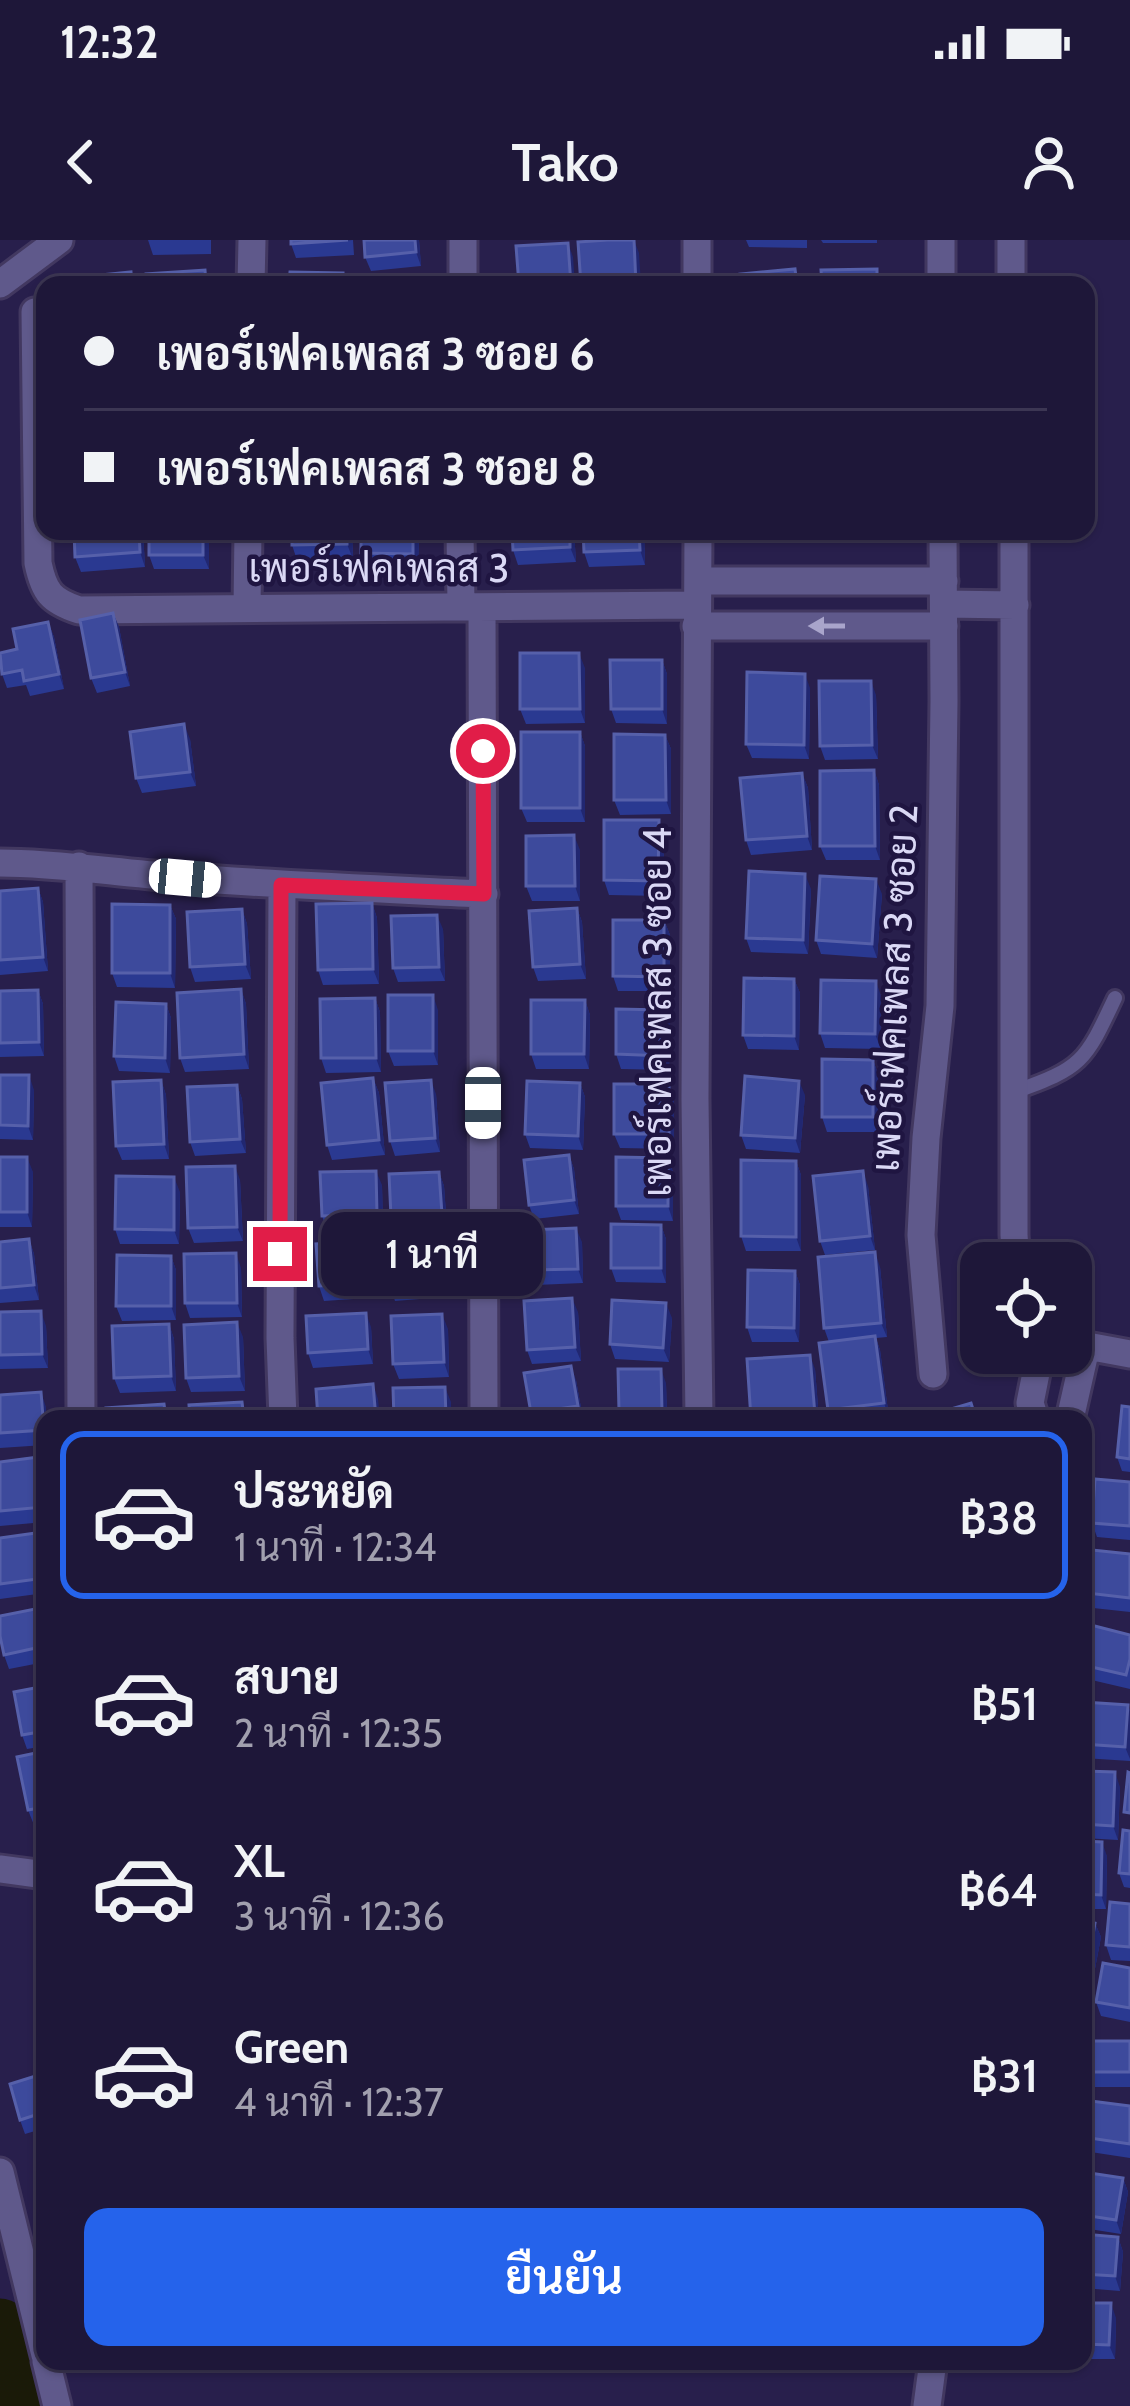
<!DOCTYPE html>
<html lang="th">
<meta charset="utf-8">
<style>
body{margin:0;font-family:Cabin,Sarabun,sans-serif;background:#2b2444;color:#f1f3f6;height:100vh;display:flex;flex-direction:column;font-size:45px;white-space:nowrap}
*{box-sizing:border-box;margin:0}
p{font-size:39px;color:#a19fae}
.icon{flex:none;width:66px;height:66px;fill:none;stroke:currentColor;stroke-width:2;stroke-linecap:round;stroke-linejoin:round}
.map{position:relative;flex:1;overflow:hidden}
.drawer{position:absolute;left:36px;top:1170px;width:1056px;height:960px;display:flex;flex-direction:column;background:#1e1739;border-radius:24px;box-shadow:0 3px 9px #0004,0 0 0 3px #3c3653}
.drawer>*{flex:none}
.top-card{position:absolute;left:36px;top:36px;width:1059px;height:264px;border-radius:24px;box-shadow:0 3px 9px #0004,0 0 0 3px #3c3653;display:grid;align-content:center;height:264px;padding:0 48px;background:#1e1739}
.fabs{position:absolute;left:960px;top:1002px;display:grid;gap:24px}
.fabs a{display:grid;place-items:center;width:132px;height:132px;border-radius:24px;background:#1e1739;box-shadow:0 3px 9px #0004,0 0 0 3px #3c3653;font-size:60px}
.end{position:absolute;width:54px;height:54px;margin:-27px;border:15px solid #e11d48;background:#fff;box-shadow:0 0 0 6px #fff}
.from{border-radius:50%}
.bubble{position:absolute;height:84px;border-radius:24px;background:#1e1739;box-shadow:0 3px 9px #0004,0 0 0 3px #3c3653;font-size:39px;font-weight:600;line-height:84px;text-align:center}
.car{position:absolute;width:36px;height:72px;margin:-36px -18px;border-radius:15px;box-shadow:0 0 9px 3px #0007;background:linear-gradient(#fff 24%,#345 0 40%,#fff 0 76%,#345 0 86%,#fff 0)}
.top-card b{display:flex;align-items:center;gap:42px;height:114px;font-size:45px}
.top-card b+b{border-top:3px solid #3c3653}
.top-card i{width:30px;height:30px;background:#f1f3f6}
ul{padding:21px 0 0;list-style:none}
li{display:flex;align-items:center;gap:36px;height:168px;margin:0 24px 18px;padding:0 24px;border:6px solid transparent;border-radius:24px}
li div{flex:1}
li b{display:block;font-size:45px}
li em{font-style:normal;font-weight:600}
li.active{border-color:#2563eb}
li>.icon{width:108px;height:108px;stroke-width:1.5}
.cta{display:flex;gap:24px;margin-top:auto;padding:24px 48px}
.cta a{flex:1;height:138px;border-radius:24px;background:#2563eb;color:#fff;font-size:48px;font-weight:600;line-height:138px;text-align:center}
.status{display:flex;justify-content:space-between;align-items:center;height:84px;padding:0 60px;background:#1e1739;direction:ltr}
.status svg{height:33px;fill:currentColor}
header{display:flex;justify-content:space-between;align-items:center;height:156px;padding:0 48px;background:#1e1739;font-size:54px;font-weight:600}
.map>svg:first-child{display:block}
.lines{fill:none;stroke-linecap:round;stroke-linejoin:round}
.river{stroke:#1a1a08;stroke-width:63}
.service-casing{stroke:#423860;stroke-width:20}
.minor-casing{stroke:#423860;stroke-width:33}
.service{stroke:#5f598b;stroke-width:14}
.minor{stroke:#5f598b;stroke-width:27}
.wall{fill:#2a3991}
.shaded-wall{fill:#212771}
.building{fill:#3d4a9c;stroke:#5660aa;stroke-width:3}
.oneway{fill:#a9a5cb}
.route{stroke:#e11d48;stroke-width:15}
.labels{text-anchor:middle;stroke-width:9;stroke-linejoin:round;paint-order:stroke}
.street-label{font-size:39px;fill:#dad8f5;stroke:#1f1541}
</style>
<div class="status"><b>12:32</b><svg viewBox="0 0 49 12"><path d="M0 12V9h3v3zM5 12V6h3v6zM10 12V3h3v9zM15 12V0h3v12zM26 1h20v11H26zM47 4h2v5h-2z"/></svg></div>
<header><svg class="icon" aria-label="back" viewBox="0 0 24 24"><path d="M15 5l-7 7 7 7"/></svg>Tako<svg class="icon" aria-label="person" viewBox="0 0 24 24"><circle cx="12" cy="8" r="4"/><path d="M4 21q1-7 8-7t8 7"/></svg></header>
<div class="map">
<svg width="1130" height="2166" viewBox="0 0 1130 2166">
<rect width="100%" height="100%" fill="#281f4c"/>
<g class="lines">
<path class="river" d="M0,2090L17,2166"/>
<g class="service-casing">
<path id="service" d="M1014,852C1082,828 1085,822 1115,758"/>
</g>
<g class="minor-casing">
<path id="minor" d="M941,0V45
M1011,0V45
M0,44L59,0
M251,45L252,0
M463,45V0
M697,45V0
M35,72L38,323C44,352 51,361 79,370L697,365
M460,291L461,366
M698,291L695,859L699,1179
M1014,291V995L1016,1023
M699,341H944
M944,364L1015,365
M482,367L484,1179
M247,368L248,291
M696,386H944
M0,623C59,623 117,633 176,637C279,645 381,649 484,654
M79,626L81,1179
M282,645L280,1098L283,1179
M1071,1103L1130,1114
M933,1134L921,995L926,898L940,766L944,461L943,291
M1035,1179L1030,1163L1040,1113
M1070,1179L1086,1108
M0,1629L45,1635
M0,1932L45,2115
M46,2121L57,2166
M927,2166L933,2121"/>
</g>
<use href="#service" class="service"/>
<use href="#minor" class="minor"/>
</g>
<path class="wall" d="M148,0H211V14L153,15Z
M353,0L354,15L296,18L291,4Z
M364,0H419L421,26L371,31L365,17Z
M746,0H807V8L749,7Z
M821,0H877V3H823Z
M74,291H143L145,327L81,332L75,317Z
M209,291V329H154L149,315Z
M292,291H352L353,319L297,320L292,305Z
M419,291L418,329L367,327L361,313Z
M574,291L576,322L518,325L513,310Z
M644,291L645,325L589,327L584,312Z
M113,373L119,387L130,446L97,453L91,438Z
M48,382L54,397L64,449L30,456L26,445L7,448L2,434L17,409Z
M662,420L667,434V484L616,483L611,469Z
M585,428V483L526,484L520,469Z
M810,448L809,519L752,518L746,504Z
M876,455L878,519L825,520L820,506Z
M580,492L585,506V582H527L521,568Z
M665,495L671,509V574L620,575L614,560Z
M190,499L196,546L142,553L136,538Z
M874,530L879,545L880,620H826L820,606Z
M802,533L808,548L812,610L751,615L746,600Z
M664,594L663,656L609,655L604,640Z
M580,610V661H532L526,646Z
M38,648L43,662L48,731L0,735V651Z
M811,649L808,714L751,712L746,698Z
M882,654L877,718L821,714L816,700Z
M372,663L377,678L379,744L323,745L318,730Z
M170,665L176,679L175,748L117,747L112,733Z
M577,668L582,682L586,739L538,741L533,727Z
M242,669L247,684L251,739L195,742L190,727Z
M664,680L670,695V751H618L613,736Z
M443,689L445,741L398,742L393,728Z
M794,739L800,753L799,810L748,809L743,795Z
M241,749L246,764L249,829L185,832L180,818Z
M38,750L43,764L44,816L0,817V751Z
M881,756V809L825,808L820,793Z
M375,758L380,772L381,832L326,833L321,818Z
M585,760L590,775L589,829H536L531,814Z
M166,764L171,778L170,833L119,831L114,816Z
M438,770V825L394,826L388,811Z
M670,784L669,830L621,829L616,814Z
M873,820L878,834V892H827L822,877Z
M0,835L34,850L33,900L0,899Z
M373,838L379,853L385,915L332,920L327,905Z
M161,840L166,855L169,919L122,920L116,906Z
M580,843L585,857L583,910L530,908L525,894Z
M237,845L242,859L246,913L195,916L190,902Z
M436,854L440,912L395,916L390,901Z
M805,855L800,913L746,909L741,895Z
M674,859V909L620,908L614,894Z
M569,915L574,929L579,974L534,979L529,965Z
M0,917L33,932L32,987H0Z
M668,918L673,932V981L621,980L616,966Z
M796,921L801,935V1011H746L741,996Z
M439,932L444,946L447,988L397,991L391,977Z
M240,940L243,1001L194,1003L188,988Z
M382,945L383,988L327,990L322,976Z
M868,946L875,1010L825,1015L820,1001Z
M180,952L179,1004H120L115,989Z
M661,985L666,999V1043L616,1042L611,1028Z
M29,999L34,1014L39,1060L0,1063V1002Z
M582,1002L583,1043L536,1045L531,1030Z
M441,1010L444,1057L395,1061L390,1046Z
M381,1015L383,1057L324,1061L319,1046Z
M171,1016L176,1030V1080L122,1081L116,1066Z
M880,1027L887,1097L876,1098L880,1110L889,1178L831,1179L828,1170L829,1102L824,1088Z
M241,1028L242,1077L190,1078L185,1063Z
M795,1031L800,1045L799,1102H752L747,1087Z
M0,1072L46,1086L48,1128L0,1129Z
M578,1072L581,1121L532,1124L527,1110Z
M672,1078L669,1122L615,1119L610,1104Z
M169,1084L174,1099L176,1151L120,1153L114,1138Z
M371,1087L373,1124L313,1128L308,1113Z
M448,1089L449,1137L399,1139L393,1124Z
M243,1097L245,1151L191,1152L186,1138Z
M815,1129L819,1179H751Z
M576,1140L583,1179H533L531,1173Z
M666,1143L667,1179H621L619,1171Z
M0,1155L46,1167L45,1205L0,1208Z
M1130,1167V1232L1122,1231L1117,1217Z
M39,1217L45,1241V1282L0,1286V1222Z
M1130,1242V1300L1097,1297L1092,1283Z
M43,1292L45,1299V1353L0,1359V1298Z
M1130,1314V1372L1093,1368L1087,1353Z
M45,1367V1422L9,1429L4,1415Z
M1083,1383L1130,1395V1449L1083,1438Z
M45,1446V1506L27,1509L22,1495Z
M1083,1462L1128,1465L1130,1471V1521L1083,1518Z
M45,1511V1583L34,1585L28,1570Z
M1083,1531L1120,1547L1118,1600L1083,1598Z
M1130,1591V1648L1124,1647L1119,1633Z
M1083,1601L1107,1616L1106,1669H1083Z
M1130,1664V1721L1111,1720L1106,1705Z
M1083,1680L1095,1683L1101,1697L1091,1750L1083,1749Z
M1130,1728V1782L1101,1776L1096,1762Z
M1130,1801V1847H1094L1089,1832Z
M45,1833V1888L25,1894L20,1880Z
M1083,1860L1130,1866V1918L1084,1911Z
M1083,1932L1123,1938L1128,1952L1121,1994L1083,1988Z
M1083,1994L1118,1997L1123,2012L1120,2051L1083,2048Z
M1083,2063L1116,2078L1115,2119H1083Z"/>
<path class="shaded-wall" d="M415,0H419L421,26L416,12Z
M634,0L639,13L641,45H636Z
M568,3L573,17L575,45H571Z
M139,291H143L145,327L140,312Z
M203,291H209V329L203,315Z
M347,291H352L353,319L347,304Z
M413,291H419L418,329L413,314Z
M570,291H574L576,322L570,307Z
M639,291H644L645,325L640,310Z
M113,373L119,387L130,446L125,432Z
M48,382L54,397L64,449L59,434Z
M579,413L585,428V483L580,469Z
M662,420L667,434V484L662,469Z
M805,434L810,448L809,519L804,505Z
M871,441L876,455L878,519L872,505Z
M184,484L190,499L196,546L190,532Z
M580,492L585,506V582L580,568Z
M665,495L671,509V574L666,560Z
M874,530L879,545L880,620L875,606Z
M802,533L808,548L812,610L807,596Z
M659,580L664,594L663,656L658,641Z
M574,595L580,610V661L575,646Z
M805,634L811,649L808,714L803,700Z
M876,639L882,654L877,718L872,704Z
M38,648L43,662L48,731L43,717Z
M372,663L377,678L379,744L373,729Z
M170,665L176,679L175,748L170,733Z
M577,668L582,682L586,739L580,724Z
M242,669L247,684L251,739L245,724Z
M437,675L443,689L445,741L439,727Z
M664,680L670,695V751L664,737Z
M794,739L800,753L799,810L794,796Z
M876,741L881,756V809L875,794Z
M241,749L246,764L249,829L244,814Z
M38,750L43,764L44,816L39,802Z
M433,755L438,770V825L433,811Z
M375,758L380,772L381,832L376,818Z
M585,760L590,775L589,829L584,814Z
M166,764L171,778L170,833L165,818Z
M664,770L670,784L669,830L664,816Z
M873,820L878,834V892L873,877Z
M29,835L34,850L33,900L28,886Z
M373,838L379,853L385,915L379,900Z
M161,840L166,855L169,919L164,904Z
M431,840L436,854L440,912L435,898Z
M799,841L805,855L800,913L795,898Z
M580,843L585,857L583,910L578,896Z
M669,844L674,859V909L669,894Z
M237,845L242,859L246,913L240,899Z
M569,915L574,929L579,974L574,960Z
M27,917L33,932L32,987L27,972Z
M668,918L673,932V981L668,966Z
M796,921L801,935V1011L796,997Z
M235,926L240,940L243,1001L237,987Z
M376,931L382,945L383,988L377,974Z
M863,931L868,946L875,1010L870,996Z
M439,932L444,946L447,988L442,974Z
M174,937L180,952L179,1004L174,990Z
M661,985L666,999V1043L661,1028Z
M576,988L582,1002L583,1043L578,1029Z
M436,995L441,1010L444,1057L439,1042Z
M29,999L34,1014L39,1060L34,1045Z
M375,1000L381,1015L383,1057L378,1043Z
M875,1012L880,1027L887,1097L881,1083Z
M236,1013L241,1028L242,1077L237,1063Z
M171,1016L176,1030V1080L171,1066Z
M795,1031L800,1045L799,1102L794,1088Z
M572,1058L578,1072L581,1121L575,1107Z
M666,1063L672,1078L669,1122L663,1108Z
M41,1071L46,1086L48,1128L42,1114Z
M366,1073L371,1087L373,1124L368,1109Z
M442,1074L448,1089L449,1137L444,1122Z
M237,1082L243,1097L245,1151L239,1136Z
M169,1084L174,1099L176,1151L171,1136Z
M875,1096L880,1110L889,1178L884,1163Z
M810,1115L815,1129L819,1179H816L815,1175Z
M571,1126L576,1140L583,1179L578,1166Z
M661,1129L666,1143L667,1179H665L662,1171Z
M373,1144L378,1159L380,1179H376Z
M445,1147L451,1162V1179H446Z
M41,1152L46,1167L45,1194L44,1190Z
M39,1217L44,1232L45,1269Z
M1128,1465L1130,1471V1519L1125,1507Z
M1115,1532L1120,1547L1118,1600L1113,1586Z
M1102,1602L1107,1616L1106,1669L1101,1655Z
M1095,1683L1101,1697L1091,1750L1086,1736Z
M1083,1751L1088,1764L1083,1801Z
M1123,1938L1128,1952L1121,1994L1116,1980Z
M1118,1997L1123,2012L1120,2051L1115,2036Z
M1111,2063L1116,2078L1115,2119L1109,2105Z"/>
<path class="building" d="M291,0H348L291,4Z
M364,0H415L416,12L365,17Z
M608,0H634L636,45H581L578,2Z
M568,3L571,45H519L516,6Z
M795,29L797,45H742L740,34Z
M877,29V45H822L821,30Z
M205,30L206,45H146V34Z
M131,32L132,45H71L70,38Z
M290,32L343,33V45H289Z
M415,40V45H361V41Z
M74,291H139L140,312L75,317Z
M149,291H203V315H149Z
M292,291H347V304L292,305Z
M361,291H413V314L361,313Z
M512,291H570V307L513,310Z
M583,291H639L640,310L584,312Z
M113,373L125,432L91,438L80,380Z
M48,382L59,434L24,441L22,430L2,434L0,413L17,409L13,389Z
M520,413H579L580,469H520Z
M610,420H662V469H611Z
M747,432L805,434L804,505L746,504Z
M819,441H871L872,505L820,506Z
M184,484L190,532L136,538L130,492Z
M521,492H580V568H521Z
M614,494L665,495L666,560H614Z
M874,530L875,606H820V531Z
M802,533L807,596L746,600L740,538Z
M604,580H659L658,641L604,640Z
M574,595L575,646H526V596Z
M749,631L805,634L803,700L746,698Z
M820,636L876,639L872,704L816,700Z
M38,648L43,717L0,720V651Z
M372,663L373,729L318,730L316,664Z
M112,664L170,665V733H112Z
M577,668L580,724L533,727L529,671Z
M242,669L245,724L190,727L187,672Z
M437,675L439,727L393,728L391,676Z
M613,680H664V737L613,736Z
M744,738L794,739V796L743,795Z
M821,740L876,741L875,794L820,793Z
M241,749L244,814L180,818L177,753Z
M38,750L39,802L0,803V751Z
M388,755H433V811H388Z
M375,758L376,818H321L320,759Z
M531,760H585L584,814H531Z
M116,762L166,764L165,818L114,816Z
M616,769L664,770V816L616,814Z
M822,819L873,820V877H822Z
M0,835H29L28,886L0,885Z
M745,836L799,841L795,898L741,895Z
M373,838L379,900L327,905L321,843Z
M161,840L164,904L116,906L113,842Z
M431,840L435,898L390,901L385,843Z
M527,841L580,843L578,896L525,894Z
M614,844H669V894H614Z
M237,845L240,899L190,902L187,847Z
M569,915L574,960L529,965L524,920Z
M0,917H27V972H0Z
M616,917L668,918V966H616Z
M741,920L796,921V997L741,996Z
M235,926L237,987L188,988L186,927Z
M376,931L377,974L322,976L320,932Z
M863,931L870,996L820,1001L813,936Z
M439,932L442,974L391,977L389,934Z
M116,936L174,937V990L115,989Z
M611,984L661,985V1028H611Z
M576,988L578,1029L531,1030L529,990Z
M436,995L439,1042L390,1046L387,998Z
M29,999L34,1045L0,1048V1002Z
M375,1000L378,1043L319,1046L316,1004Z
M875,1012L881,1083L824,1088L818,1017Z
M236,1013L237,1063H185L184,1014Z
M117,1015L171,1016V1066H116Z
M748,1030L795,1031L794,1088L747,1087Z
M572,1058L575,1107L527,1110L524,1061Z
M612,1060L666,1063L663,1108L610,1104Z
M41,1071L42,1114L0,1115V1072Z
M366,1073L368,1109L308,1113L306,1076Z
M442,1074L444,1122L393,1124L391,1076Z
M237,1082L239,1136L186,1138L184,1085Z
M169,1084L171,1136L114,1138L112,1086Z
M875,1096L884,1163L828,1170L819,1103Z
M810,1115L815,1175L751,1179L747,1119Z
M571,1126L578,1166L531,1173L524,1133Z
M618,1129H661L662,1171H619Z
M373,1144L376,1179H318L316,1149Z
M445,1147L446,1179H394L393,1148Z
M41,1152L44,1190L0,1193V1155Z
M242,1162L244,1179H190L189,1165Z
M971,1163L976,1179H936L934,1174Z
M164,1164L166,1179H107L106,1168Z
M1122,1166L1130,1167V1219L1117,1217Z
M39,1217L44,1267L0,1271V1222Z
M1095,1239L1130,1242V1286L1092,1283Z
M43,1292L45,1309V1338L0,1344V1298Z
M1092,1310L1130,1314V1358L1087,1353Z
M45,1367V1406L4,1415L0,1396V1376Z
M1083,1383L1130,1395V1419L1126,1435L1083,1425Z
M45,1446V1491L22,1495L14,1452Z
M1083,1462L1128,1465L1125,1507L1083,1504Z
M45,1511V1567L28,1570L17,1517Z
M1083,1531L1115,1532L1113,1586L1083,1584Z
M1128,1532L1130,1533V1573L1124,1572Z
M1123,1590L1130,1591V1634L1119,1633Z
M1083,1601L1102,1602L1101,1655L1083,1654Z
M1110,1662L1130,1664V1707L1106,1705Z
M1083,1680L1095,1683L1086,1736L1083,1735Z
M1103,1723L1130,1728V1768L1096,1762Z
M1089,1801H1130V1832H1089Z
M45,1833V1872L20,1880L10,1844Z
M1083,1860L1130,1866V1904L1083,1897Z
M1083,1932L1123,1938L1116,1980L1083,1975Z
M1083,1994L1118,1997L1115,2036L1083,2034Z
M1083,2063H1111L1109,2105L1083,2104Z"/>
<defs><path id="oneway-solid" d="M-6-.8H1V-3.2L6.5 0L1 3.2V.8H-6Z" transform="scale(3)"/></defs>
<use class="oneway" href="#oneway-solid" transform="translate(827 386) rotate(180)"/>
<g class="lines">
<path class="route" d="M280,1014L281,645L484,654L483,511"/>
</g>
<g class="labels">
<g class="street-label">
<text x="379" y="342">เพอร์เฟคเพลส 3</text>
<text transform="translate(894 748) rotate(-87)" y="14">เพอร์เฟคเพลส 3 ซอย 2</text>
<text transform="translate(657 772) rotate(-90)" y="14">เพอร์เฟคเพลส 3 ซอย 4</text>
</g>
</g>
</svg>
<div class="fabs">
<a><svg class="icon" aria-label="locate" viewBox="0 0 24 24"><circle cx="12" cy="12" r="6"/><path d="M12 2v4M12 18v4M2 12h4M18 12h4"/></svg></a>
</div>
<i class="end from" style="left:483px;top:511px"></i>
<i class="end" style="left:280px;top:1014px"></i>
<div class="bubble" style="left:321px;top:972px;width:222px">1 นาที</div>
<i class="car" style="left:185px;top:638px;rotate:95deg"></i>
<i class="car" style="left:483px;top:863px;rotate:180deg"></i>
<div class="top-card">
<b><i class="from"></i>เพอร์เฟคเพลส 3 ซอย 6</b>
<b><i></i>เพอร์เฟคเพลส 3 ซอย 8</b>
</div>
<section class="drawer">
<ul>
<li class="active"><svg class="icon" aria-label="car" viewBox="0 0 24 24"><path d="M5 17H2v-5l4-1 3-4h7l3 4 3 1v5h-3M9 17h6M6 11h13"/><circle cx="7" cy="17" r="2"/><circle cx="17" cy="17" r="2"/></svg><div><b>ประหยัด</b><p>1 นาที · 12:34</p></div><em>฿38</em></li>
<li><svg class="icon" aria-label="car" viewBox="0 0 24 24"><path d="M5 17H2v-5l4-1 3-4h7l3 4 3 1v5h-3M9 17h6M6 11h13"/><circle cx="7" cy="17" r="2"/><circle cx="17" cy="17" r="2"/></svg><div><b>สบาย</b><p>2 นาที · 12:35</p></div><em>฿51</em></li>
<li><svg class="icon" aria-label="car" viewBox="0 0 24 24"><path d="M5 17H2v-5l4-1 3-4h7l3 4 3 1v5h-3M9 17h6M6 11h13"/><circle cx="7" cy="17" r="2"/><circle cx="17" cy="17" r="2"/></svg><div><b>XL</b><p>3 นาที · 12:36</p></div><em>฿64</em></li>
<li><svg class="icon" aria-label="car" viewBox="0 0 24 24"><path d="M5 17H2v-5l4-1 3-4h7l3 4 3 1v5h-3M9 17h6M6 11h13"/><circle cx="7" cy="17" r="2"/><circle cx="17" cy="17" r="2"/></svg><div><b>Green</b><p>4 นาที · 12:37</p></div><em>฿31</em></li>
</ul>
<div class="cta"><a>ยืนยัน</a></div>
</section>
</div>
